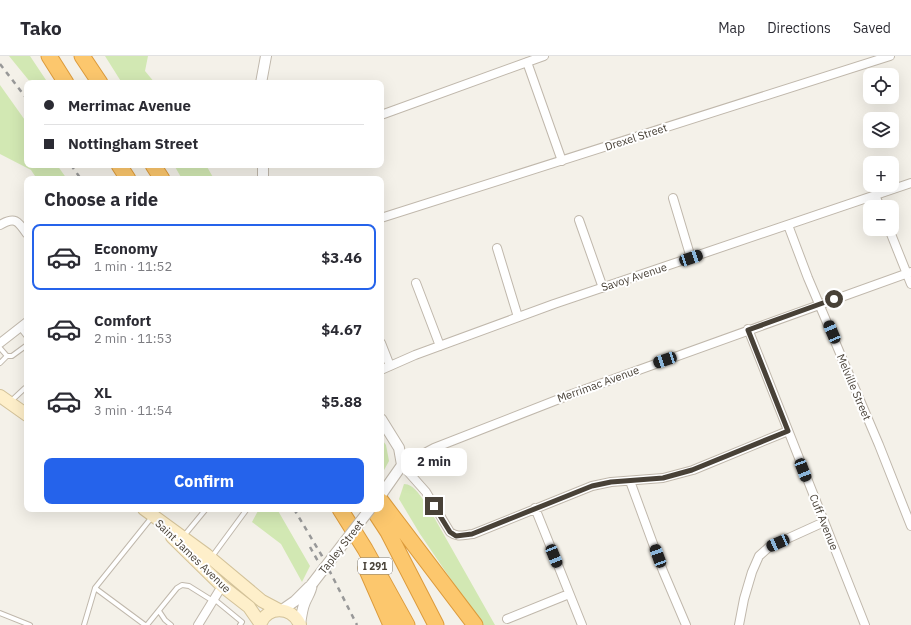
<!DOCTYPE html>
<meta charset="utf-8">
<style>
body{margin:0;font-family:"IBM Plex Sans",sans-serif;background:#f2f2f3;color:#2b2b33;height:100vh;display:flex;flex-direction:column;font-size:15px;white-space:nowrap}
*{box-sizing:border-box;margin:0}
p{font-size:13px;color:#7c7c81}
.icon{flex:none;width:22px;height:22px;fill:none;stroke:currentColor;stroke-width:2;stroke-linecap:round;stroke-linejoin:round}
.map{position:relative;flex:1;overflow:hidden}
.side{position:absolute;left:24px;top:120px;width:360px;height:336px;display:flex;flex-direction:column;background:#fff;border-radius:8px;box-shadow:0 4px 16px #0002}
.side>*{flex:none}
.guide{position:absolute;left:24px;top:24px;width:360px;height:88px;border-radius:8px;box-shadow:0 4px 16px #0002;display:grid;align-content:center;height:88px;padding:0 20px;background:#fff}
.controls{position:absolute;left:863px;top:12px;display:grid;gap:8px}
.controls a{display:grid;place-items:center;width:36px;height:36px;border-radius:8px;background:#fff;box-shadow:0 4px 16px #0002;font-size:20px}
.end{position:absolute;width:18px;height:18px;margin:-9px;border:5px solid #484137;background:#fff;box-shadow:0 0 0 2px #fff}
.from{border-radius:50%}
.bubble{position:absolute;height:28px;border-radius:8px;background:#fff;box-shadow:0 4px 16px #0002;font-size:13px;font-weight:700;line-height:28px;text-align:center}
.car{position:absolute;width:12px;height:24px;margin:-12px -6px;border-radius:5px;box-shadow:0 0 3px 1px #0007;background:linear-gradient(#222 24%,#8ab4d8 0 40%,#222 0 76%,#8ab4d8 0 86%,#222 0)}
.guide b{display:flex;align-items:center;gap:14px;height:38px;font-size:15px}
.guide b+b{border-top:1px solid #e1e1e2}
.guide i{width:10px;height:10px;background:#2b2b33}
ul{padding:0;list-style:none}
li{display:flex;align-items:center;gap:12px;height:66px;margin:0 8px 6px;padding:0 12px;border:2px solid transparent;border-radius:8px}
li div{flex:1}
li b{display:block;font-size:15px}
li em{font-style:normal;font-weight:700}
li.active{border-color:#2563eb}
li>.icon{width:36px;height:36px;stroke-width:1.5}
h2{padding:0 20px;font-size:18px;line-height:48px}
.button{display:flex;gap:8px;margin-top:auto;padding:8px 20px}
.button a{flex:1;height:46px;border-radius:8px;background:#2563eb;color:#fff;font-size:16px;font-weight:700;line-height:46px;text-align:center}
header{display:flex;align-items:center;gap:24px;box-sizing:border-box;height:56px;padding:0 20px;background:#fff;border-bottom:1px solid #e1e1e2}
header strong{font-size:19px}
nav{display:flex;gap:22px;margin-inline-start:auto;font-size:14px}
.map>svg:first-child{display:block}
.green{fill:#d2e8b3}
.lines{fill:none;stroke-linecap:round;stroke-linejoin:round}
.service-casing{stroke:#c0b8ac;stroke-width:6}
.minor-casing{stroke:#c0b8ac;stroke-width:10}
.tertiary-casing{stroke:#c0b8ac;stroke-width:12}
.secondary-casing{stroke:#d3c299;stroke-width:14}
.motorway-casing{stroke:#dc9b3c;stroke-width:17}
.service{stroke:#fff;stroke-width:4}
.minor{stroke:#fff;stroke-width:8}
.tertiary{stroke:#fff;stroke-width:10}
.secondary{stroke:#feefca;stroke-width:12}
.motorway{stroke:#fcc76d;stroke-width:15}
.rail{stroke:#989898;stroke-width:2.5;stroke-dasharray:5 5;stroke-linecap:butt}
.tertiary-bridge-casing{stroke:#c0b8ac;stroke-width:12;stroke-linecap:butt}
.tertiary-bridge{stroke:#fff;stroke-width:10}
.route{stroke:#484137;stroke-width:5}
.labels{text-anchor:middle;stroke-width:4;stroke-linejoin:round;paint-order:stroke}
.shield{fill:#fff;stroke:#7f7a73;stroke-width:1}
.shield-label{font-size:10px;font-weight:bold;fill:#484137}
.street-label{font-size:11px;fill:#484137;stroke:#fff}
</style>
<header>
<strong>Tako</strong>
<nav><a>Map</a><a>Directions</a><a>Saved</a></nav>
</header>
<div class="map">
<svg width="911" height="569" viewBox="0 0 911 569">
<rect width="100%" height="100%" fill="#f4f1e9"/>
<path class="green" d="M9,0H30L48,27H31Z
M105,0H148L145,15L155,27H122Z
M0,29L27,67V109H57L67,123H37L31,114L0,98Z
M174,109H206L214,123H182Z
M381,382L386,389L389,405L383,416H381Z
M404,428C414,428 420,440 426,447L495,569H482L420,478L399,443Z
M259,453H277L310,510L302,526L281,488L252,466Z"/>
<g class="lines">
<g class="service-casing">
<path id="service" d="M20,272L27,281
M0,292L7,300H12L27,289
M0,307L7,300
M10,346L25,332H27
M183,481L206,453
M211,502L247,453
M95,532L145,569
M214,543L242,566L240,569
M159,555L165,564L171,569
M0,557L30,569
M84,569L95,532L152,461
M147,569L177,532L182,529L189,530L213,545"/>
</g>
<g class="minor-casing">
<path id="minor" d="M527,6L562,105
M381,59L544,0
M875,139L880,151
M673,142L691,202
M381,162L890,0
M579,164L603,232
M0,169C15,160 18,165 27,178
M788,169L808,222L879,389L911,470
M889,173L911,228
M497,192L518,261
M416,227L440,290
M748,273L865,569
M0,287L27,266
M381,287L390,310
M381,314L415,299L554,248L911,127
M788,375L693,414L663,422L611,426L592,430L473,478C463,479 458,482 450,476L426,436L402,409L434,392L572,338L911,216
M630,425L663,515L686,569
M535,452L582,569
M507,563L569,538
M198,569L222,530
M739,569L744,543L752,516L759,500L769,491L824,466"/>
</g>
<g class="tertiary-casing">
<path id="tertiary" d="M261,27L266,0
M263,109V123
M381,363L399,392L402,409L381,439
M282,554L295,545L309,531
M300,569C301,561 302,553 305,546C308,539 311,536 312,528"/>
</g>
<g class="secondary-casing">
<path id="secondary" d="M0,340L27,359
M144,453L207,499L262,545L279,554
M172,481L222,530L249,551L260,567
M260,569C267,549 292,550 300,569"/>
</g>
<g class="motorway-casing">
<path id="motorway" d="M49,0L66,27
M82,0L100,27
M119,109L128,123
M153,109L162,123
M381,445L475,569
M340,453L365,493L407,569
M373,453L388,476L436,569
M366,512L391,569"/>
</g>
<use href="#service" class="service"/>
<use href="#minor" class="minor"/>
<use href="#tertiary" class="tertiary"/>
<use href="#secondary" class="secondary"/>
<use href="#motorway" class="motorway"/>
<path class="rail" d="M0,8L27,43
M71,109L81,123
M294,453L322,500L357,569
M310,491L324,516"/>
<g class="tertiary-bridge-casing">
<path id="tertiary-bridge" d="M312,528L370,453"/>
</g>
<use href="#tertiary-bridge" class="tertiary-bridge"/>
</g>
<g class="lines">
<path class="route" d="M434,450L450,476L456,480L472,478L592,430L611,426L663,422L692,414L788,375L748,274L834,243"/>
</g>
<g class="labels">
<rect class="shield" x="358" y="502" width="34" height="16" rx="3"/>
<g class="shield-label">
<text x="375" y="514">I 291</text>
</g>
<g class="street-label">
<text transform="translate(636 81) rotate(-18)" y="4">Drexel Street</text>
<text transform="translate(634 221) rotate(-18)" y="4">Savoy Avenue</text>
<text transform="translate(598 328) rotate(-20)" y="4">Merrimac Avenue</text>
<text transform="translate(854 331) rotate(67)" y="4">Melville Street</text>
<text transform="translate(824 466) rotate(68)" y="4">Cuff Avenue</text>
<text transform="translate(341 491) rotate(-52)" y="4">Tapley Street</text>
<text transform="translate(193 500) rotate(44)" y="4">Saint James Avenue</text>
</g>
</g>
</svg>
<div class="controls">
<a><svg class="icon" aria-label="locate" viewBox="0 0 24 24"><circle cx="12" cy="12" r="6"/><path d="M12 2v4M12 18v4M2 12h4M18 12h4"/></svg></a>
<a><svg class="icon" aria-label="layers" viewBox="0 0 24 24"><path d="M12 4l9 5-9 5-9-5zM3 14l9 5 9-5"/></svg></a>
<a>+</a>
<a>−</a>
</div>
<i class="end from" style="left:834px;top:243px"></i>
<i class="end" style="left:434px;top:450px"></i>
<div class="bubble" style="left:401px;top:392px;width:66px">2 min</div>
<i class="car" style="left:691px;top:202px;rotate:71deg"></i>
<i class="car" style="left:832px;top:276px;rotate:337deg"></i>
<i class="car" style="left:665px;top:304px;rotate:251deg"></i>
<i class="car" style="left:803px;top:414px;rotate:159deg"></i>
<i class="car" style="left:778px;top:487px;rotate:246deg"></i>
<i class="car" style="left:554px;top:500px;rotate:158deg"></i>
<i class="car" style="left:658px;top:500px;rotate:340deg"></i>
<div class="guide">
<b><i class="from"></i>Merrimac Avenue</b>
<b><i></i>Nottingham Street</b>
</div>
<section class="side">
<h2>Choose a ride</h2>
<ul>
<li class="active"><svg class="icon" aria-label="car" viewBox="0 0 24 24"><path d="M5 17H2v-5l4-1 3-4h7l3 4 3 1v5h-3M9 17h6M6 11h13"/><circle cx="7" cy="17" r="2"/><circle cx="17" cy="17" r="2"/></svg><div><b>Economy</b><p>1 min · 11:52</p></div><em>$3.46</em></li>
<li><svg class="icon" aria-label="car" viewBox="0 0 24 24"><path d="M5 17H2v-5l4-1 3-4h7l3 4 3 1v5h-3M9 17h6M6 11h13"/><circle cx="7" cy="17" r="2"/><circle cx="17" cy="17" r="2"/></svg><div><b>Comfort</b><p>2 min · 11:53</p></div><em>$4.67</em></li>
<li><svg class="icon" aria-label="car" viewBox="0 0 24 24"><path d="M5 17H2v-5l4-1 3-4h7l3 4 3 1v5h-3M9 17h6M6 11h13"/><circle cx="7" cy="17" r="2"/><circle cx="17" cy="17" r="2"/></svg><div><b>XL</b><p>3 min · 11:54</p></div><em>$5.88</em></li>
</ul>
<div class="button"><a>Confirm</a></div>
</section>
</div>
